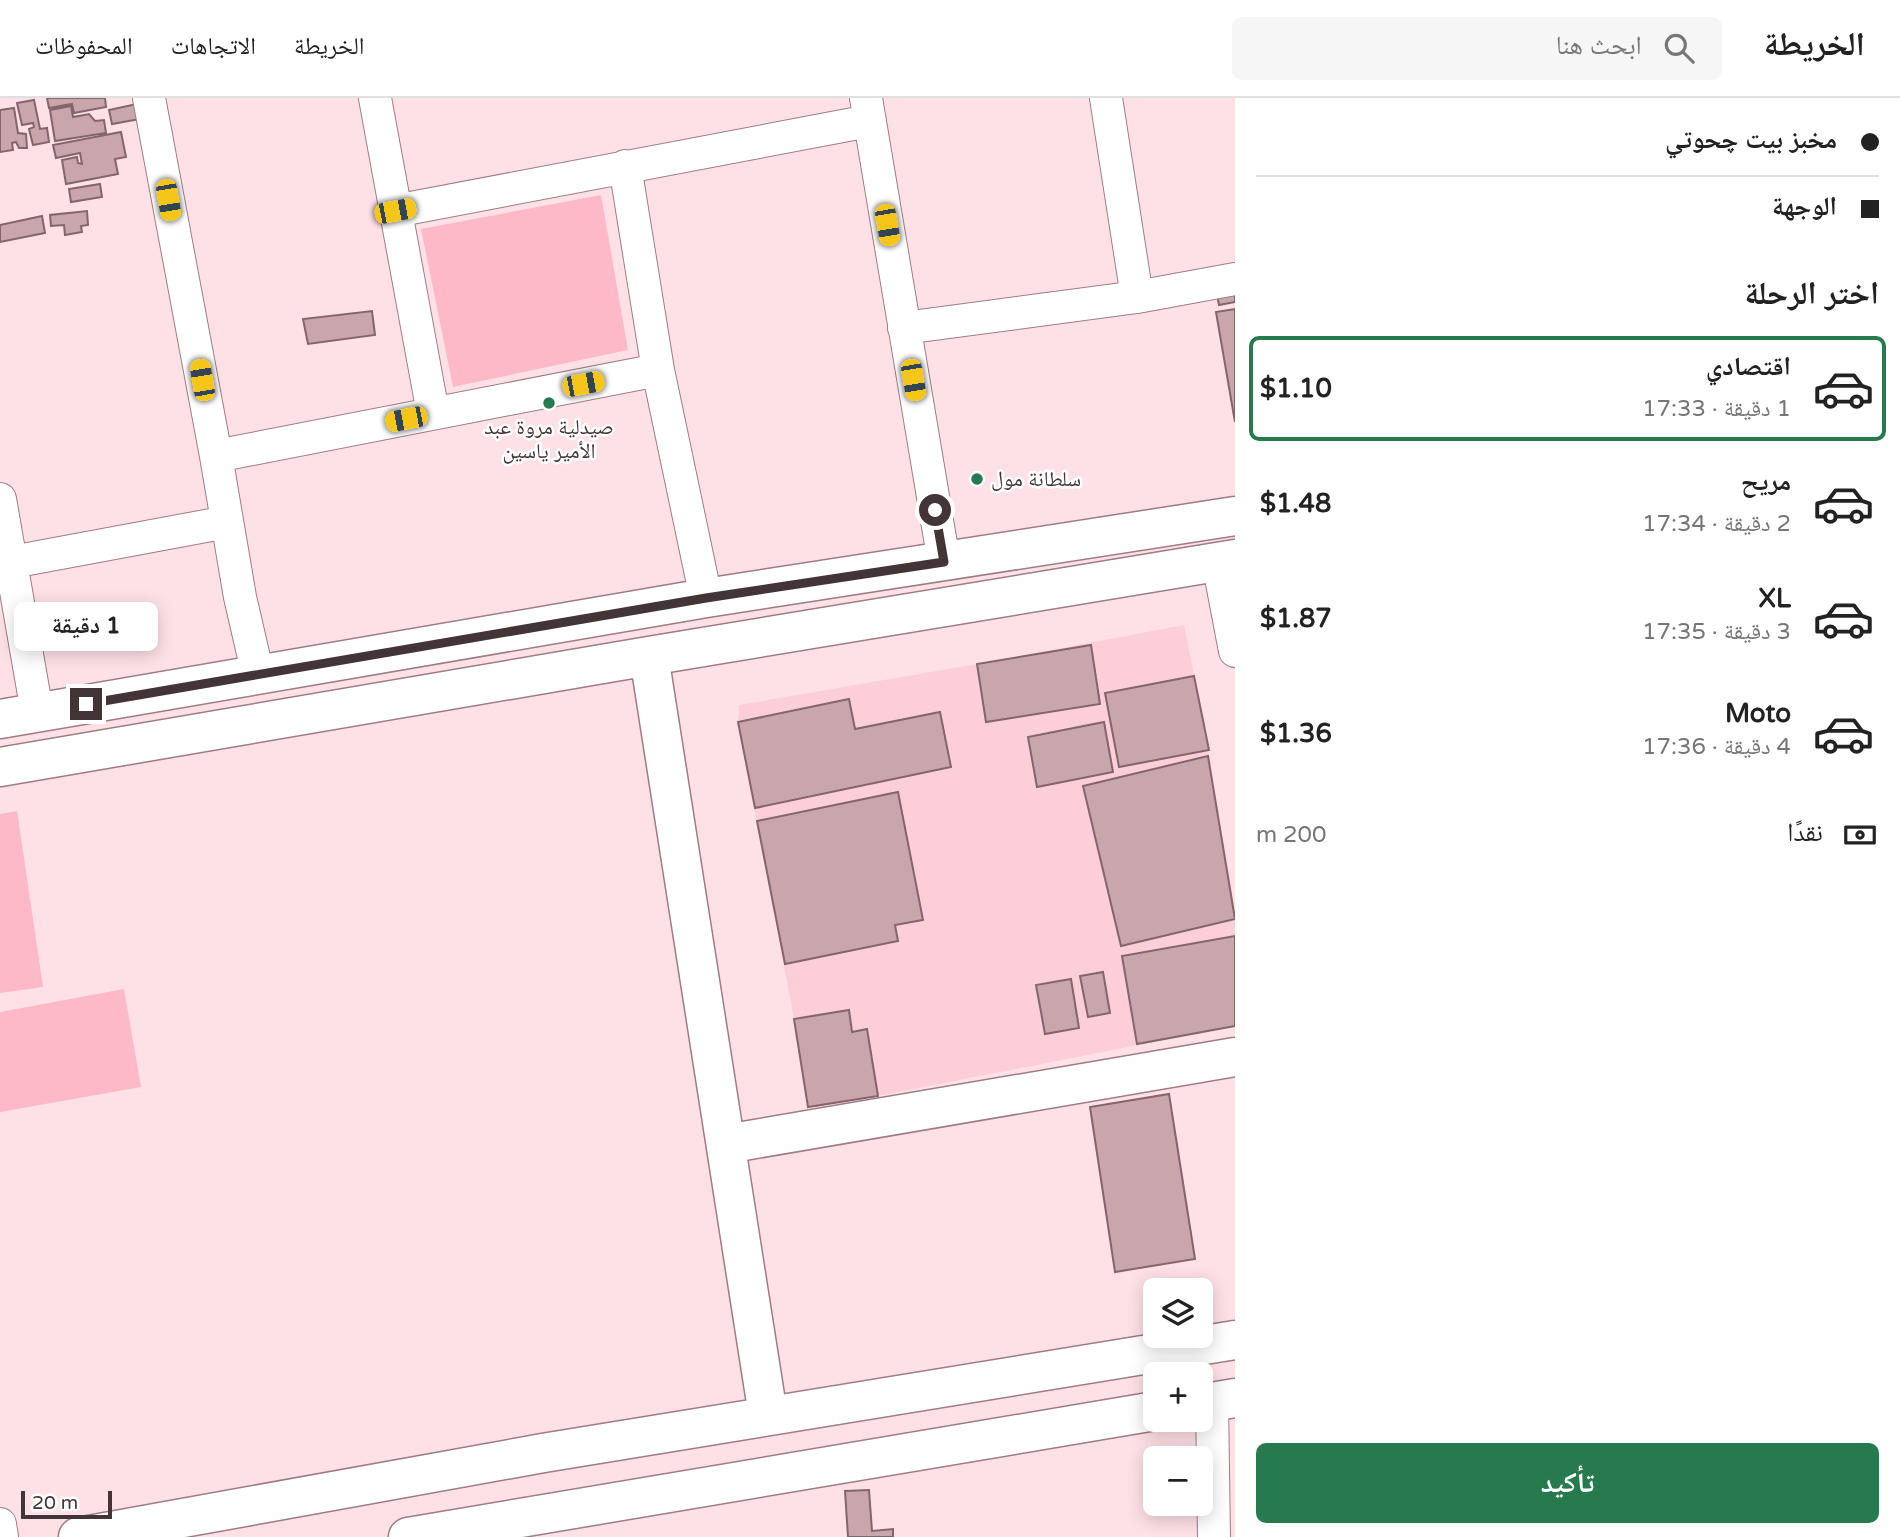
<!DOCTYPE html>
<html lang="ar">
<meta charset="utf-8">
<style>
body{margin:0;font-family:"Varela Round","Noto Naskh Arabic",sans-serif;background:#f6f6f6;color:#222;direction:rtl;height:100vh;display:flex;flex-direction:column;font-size:26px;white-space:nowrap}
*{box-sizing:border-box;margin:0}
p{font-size:23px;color:#767676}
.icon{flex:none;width:38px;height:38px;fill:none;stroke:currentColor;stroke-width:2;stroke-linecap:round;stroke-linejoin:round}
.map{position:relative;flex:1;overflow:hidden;direction:ltr}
.sheet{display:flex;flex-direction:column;background:#fff;width:665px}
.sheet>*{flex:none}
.banner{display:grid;align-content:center;height:154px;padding:0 21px;background:#fff}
.fabs{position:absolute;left:1143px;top:1180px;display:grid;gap:14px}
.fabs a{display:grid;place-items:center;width:70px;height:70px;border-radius:10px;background:#fff;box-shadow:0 4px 18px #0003;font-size:35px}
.scale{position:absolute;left:21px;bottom:18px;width:91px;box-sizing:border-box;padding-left:7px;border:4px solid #423437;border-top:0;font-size:19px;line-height:24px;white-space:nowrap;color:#423437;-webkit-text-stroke:5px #fff;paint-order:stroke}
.end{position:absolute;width:32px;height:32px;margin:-16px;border:9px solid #423437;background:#fff;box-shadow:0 0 0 4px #fff}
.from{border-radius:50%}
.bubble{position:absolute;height:49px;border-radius:10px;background:#fff;box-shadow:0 4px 18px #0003;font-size:23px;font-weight:800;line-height:49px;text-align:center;direction:rtl}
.car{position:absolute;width:21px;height:42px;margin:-21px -10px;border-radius:9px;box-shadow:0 0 5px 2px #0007;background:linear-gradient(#f5c518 24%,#345 0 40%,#f5c518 0 76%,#345 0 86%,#f5c518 0)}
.banner b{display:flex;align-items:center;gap:24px;height:66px;font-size:26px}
.banner b+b{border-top:2px solid #e0e0e0}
.banner i{width:18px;height:18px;background:#222}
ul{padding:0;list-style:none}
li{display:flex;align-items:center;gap:21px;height:105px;margin:0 14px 10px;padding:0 7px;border:4px solid transparent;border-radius:10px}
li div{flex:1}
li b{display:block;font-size:26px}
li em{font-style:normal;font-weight:800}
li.active{border-color:#267a4d}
li>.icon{width:63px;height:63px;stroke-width:1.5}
h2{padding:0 21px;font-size:32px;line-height:84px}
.pay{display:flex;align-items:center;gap:18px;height:77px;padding:0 21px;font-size:26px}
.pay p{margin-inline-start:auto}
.primary-button{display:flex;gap:14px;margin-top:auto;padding:14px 21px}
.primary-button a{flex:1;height:80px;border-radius:10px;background:#267a4d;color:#fff;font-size:28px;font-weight:800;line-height:80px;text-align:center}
header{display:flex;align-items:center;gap:42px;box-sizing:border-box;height:98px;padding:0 35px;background:#fff;border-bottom:2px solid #e0e0e0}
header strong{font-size:33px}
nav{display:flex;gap:38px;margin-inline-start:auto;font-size:24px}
.search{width:490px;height:63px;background:#f6f6f6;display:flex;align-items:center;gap:18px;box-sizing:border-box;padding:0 24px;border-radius:10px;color:#767676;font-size:26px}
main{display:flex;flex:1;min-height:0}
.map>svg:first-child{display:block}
.built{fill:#fccfd8}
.green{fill:#fdb9c7}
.building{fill:#c8a6ac;stroke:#84656b;stroke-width:2}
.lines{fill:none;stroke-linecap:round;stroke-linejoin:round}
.street-casing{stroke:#9d7c83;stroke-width:34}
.secondary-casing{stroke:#9d7c83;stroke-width:41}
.street{stroke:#fff;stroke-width:32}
.secondary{stroke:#fff;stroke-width:38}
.route{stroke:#423437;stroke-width:9}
.poi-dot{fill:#267a4d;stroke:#fff;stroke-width:2.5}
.labels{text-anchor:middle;stroke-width:5;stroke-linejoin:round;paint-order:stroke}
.poi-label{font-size:21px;fill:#423437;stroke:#fff}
</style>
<header>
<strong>الخريطة</strong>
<div class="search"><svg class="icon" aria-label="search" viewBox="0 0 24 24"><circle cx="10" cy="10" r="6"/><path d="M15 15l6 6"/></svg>ابحث هنا</div>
<nav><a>الخريطة</a><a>الاتجاهات</a><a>المحفوظات</a></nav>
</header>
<main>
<section class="sheet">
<div class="banner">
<b><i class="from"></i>مخبز بيت چحوتي</b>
<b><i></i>الوجهة</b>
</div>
<h2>اختر الرحلة</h2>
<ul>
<li class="active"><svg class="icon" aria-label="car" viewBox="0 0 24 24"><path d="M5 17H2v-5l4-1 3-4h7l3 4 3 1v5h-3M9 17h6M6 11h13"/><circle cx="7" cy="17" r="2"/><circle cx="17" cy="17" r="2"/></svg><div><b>اقتصادي</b><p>1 دقيقة · 17:33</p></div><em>$1.10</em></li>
<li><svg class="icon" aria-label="car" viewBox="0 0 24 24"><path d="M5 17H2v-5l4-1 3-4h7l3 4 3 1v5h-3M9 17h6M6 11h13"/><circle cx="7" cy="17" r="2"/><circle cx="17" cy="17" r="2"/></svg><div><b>مريح</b><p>2 دقيقة · 17:34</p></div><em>$1.48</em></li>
<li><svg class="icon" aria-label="car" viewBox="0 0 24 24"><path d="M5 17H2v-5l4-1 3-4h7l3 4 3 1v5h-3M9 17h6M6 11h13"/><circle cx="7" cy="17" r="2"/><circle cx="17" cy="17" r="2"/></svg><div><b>XL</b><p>3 دقيقة · 17:35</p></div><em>$1.87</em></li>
<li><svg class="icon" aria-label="car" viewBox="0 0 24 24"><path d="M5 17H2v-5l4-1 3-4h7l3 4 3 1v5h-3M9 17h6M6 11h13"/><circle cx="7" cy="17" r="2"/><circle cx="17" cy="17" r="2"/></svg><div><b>Moto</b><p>4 دقيقة · 17:36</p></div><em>$1.36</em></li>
</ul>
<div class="pay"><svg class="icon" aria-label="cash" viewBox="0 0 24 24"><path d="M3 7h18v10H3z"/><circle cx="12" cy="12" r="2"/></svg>نقدًا<p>200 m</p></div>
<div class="primary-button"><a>تأكيد</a></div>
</section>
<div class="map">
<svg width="1235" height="1439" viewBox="0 0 1235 1439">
<rect width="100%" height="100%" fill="#fee1e6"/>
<path class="built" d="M1184,527L1209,652L1208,658L1235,812V928L878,998L794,921L738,624L739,607L977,566Z"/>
<path class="green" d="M601,97L628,252L453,289L421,131Z
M17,713L43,889L0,895V716Z
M124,891L141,989L0,1014V914Z"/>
<path class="building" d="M47,0H105L106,9L74,15L72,6L49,10Z
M34,2L40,31L47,30L49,44L33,47L29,31L34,29L33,25L22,27L17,5Z
M137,6L140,21L112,26L109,12Z
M71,8L73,19L89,16L95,23L104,22L106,35L55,43L50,12Z
M14,10L18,35L26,36L27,50H19L16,44L12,45L13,52L0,54V12Z
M121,34L126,59L115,61L118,76L66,86L62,62L77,59L78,65L82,66L80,55L56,60L53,47Z
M100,86L102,99L71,104L69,91Z
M87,113L88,127L81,128L82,134L65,137L64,127L51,128L50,117Z
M42,118L45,135L0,144V127Z
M1235,188V204L1219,207L1216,192Z
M1235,211V324L1216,214Z
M372,213L375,237L308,246L303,221Z
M1091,547L1100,606L986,624L977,566Z
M1194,578L1209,652L1119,669L1105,595Z
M849,601L855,631L940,614L951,669L755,710L738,624Z
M1104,624L1113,674L1037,689L1028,639Z
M1208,658L1235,821L1121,848L1083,688Z
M898,694L923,822L895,827L898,843L785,866L757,723Z
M1235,838V928L1137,946L1122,858Z
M1103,874L1110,915L1088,919L1080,878Z
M1071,881L1079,930L1045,936L1036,887Z
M849,912L852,934L867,931L878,998L808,1009L794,921Z
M1169,996L1195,1161L1115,1174L1090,1009Z
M869,1392L872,1433L893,1431V1439H848L845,1393Z"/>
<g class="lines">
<g class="street-casing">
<path id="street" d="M149,0L216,358L240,499L258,577
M375,0L433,315
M866,0L944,464
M1106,0L1137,199
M625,68L658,272L706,500
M395,113L869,23
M904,230L1137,199L1235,181
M216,358L658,272
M0,401L37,614
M12,464L227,424
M1218,464L1235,553
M1212,1304L1214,1439
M0,1426L2,1439"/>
</g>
<g class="secondary-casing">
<path id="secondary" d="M649,558L768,1317
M0,621L706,500L1235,418
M0,669L649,558L1235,461
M726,1046L1235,959
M1200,1306L1235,1300
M78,1439L543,1355L1235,1242
M408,1439L1155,1313"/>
</g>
<use href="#street" class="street"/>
<use href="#secondary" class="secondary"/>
</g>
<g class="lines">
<path class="route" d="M86,606L706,500L944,464L935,412"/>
</g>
<g class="poi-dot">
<circle cx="549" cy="305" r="7"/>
<circle cx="977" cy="381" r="7"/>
</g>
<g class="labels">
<g class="poi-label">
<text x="549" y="336">صيدلية مروة عبد<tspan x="549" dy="24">الأمير ياسين</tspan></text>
<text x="991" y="388" text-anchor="start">سلطانة مول</text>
</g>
</g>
</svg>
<div class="fabs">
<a><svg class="icon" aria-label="layers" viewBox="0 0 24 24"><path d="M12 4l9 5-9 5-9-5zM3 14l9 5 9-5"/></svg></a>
<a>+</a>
<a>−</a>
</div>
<div class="scale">20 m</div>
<i class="end from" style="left:935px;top:412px"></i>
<i class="end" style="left:86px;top:606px"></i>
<div class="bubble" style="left:14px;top:504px;width:144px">1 دقيقة</div>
<i class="car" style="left:168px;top:102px;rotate:170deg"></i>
<i class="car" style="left:395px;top:113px;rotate:79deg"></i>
<i class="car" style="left:887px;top:127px;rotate:170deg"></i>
<i class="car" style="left:202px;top:282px;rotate:350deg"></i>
<i class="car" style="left:913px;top:282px;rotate:170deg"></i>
<i class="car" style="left:583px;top:286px;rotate:79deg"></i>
<i class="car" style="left:406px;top:321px;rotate:259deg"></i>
</div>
</main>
